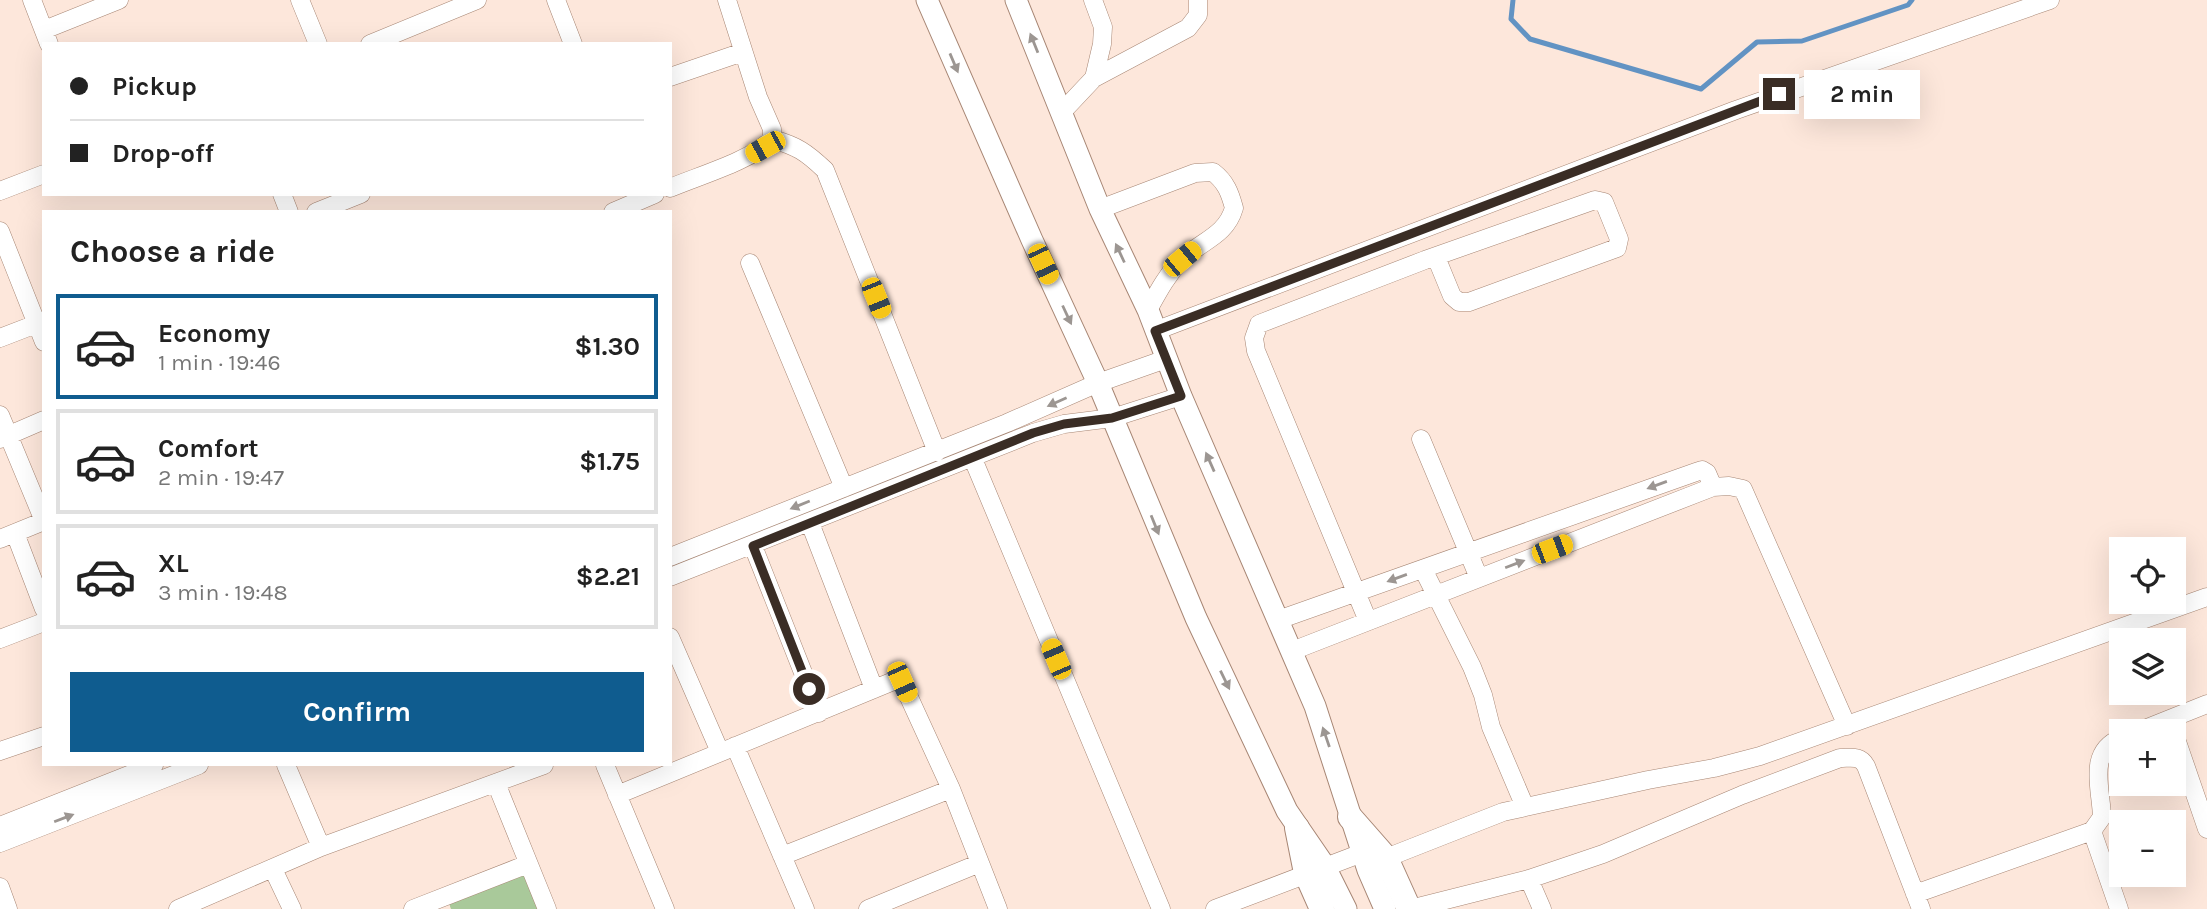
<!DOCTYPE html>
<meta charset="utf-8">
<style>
body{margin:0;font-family:Karla,sans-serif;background:#f6f6f6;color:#222;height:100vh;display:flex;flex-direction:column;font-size:26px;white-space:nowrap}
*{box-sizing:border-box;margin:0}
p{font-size:23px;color:#767676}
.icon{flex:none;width:38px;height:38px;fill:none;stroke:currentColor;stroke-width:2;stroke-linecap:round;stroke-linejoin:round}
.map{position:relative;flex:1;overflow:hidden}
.drawer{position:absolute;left:42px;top:210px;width:630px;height:556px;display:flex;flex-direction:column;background:#fff;border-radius:0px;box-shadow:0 7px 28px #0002}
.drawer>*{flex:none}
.top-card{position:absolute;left:42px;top:42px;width:630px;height:154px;border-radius:0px;box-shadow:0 7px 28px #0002;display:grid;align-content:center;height:154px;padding:0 28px;background:#fff}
.fabs{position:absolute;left:2109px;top:537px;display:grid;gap:14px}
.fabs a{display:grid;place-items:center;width:77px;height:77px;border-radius:0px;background:#fff;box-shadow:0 7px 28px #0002;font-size:35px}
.end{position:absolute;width:32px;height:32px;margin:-16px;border:9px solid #3a2d25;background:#fff;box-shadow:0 0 0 4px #fff}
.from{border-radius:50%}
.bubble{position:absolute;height:49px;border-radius:0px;background:#fff;box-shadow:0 7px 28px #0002;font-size:23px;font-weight:700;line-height:49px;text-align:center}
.car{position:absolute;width:21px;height:42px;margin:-21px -10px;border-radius:9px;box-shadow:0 0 5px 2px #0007;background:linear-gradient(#f5c518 24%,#345 0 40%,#f5c518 0 76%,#345 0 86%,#f5c518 0)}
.top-card b{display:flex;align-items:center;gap:24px;height:66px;font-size:26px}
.top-card b+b{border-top:2px solid #e0e0e0}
.top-card i{width:18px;height:18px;background:#222}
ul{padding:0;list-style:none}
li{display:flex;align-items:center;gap:21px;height:105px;margin:0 14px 10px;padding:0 14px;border:4px solid #e0e0e0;border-radius:0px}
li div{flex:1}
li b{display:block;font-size:26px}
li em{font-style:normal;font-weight:700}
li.active{border-color:#0f5c8f}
li>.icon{width:63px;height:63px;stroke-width:1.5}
h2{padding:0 28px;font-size:32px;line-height:84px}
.button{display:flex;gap:14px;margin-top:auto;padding:14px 28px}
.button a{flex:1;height:80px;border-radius:0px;background:#0f5c8f;color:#fff;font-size:28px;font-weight:700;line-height:80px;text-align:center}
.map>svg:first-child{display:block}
.green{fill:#a9c99a}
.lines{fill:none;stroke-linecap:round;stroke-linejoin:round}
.stream{stroke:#6293c3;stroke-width:5}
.minor-casing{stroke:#a78674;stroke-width:19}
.major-casing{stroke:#a78674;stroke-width:23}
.highway-casing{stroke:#a78674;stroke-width:26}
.minor{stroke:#fff;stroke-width:18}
.major{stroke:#fff;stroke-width:21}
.highway{stroke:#fff;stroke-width:24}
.oneway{fill:#9c9692}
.route{stroke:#3a2d25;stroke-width:9}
</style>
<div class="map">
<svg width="2207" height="909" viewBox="0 0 2207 909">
<rect width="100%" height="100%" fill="#fde7db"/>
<path class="green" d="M526,866L543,909H451L447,898Z"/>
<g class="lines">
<path class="stream" d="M1513,0L1511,19L1530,39L1701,89L1757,42L1802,41L1908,5L1912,0"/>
<g class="minor-casing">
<path id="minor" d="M32,0L49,44
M300,0L318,44
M556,0L573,44
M44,30L119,0
M370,44L477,0
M670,77L743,52
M1094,78L1188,28L1198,15V0
M1062,112L1094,78L1102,44L1103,27L1093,0
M772,139C797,146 806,152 825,170L937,452
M670,188C698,176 753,160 772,139V129L758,97L727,0
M0,191L44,174
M282,194L289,212
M1100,209L1195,173L1213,172C1226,182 1230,193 1234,208C1226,236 1201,241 1181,260C1167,275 1158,292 1148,310
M316,212L361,194
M613,212L655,194
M0,231L44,342
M750,263L844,488
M1155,331L1736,110L2050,0
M0,338L44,321
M0,415L44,521
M0,439L44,420
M1421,439L1479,578
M973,459L1161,909
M810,523L874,689
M15,533L44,609
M0,539L44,521
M753,546L819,713
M670,557L1007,423L1098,383L1166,359
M1423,569L1472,667L1483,695L1491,727L1525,807
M670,577L1033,433L1064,424L1112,418L1181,396
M1278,620L1696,472L1702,470L1707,473L1713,487
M1368,621L1256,351L1254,338L1259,324L1425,260L1595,200L1604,202L1619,239L1617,248L1469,302H1459L1452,296L1436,257
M670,637L720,752
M0,639L44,622
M1292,651L1713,487L1729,486L1743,489L1847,726
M2137,732L2207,704
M2174,733L2207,829
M735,746L805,909
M0,751L44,736
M286,765L321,847
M605,765L665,909
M496,783L547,909
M617,795L896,680L902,682L951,789L998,909
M0,826L154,765
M2092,831L2119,909
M0,843L199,765
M782,856L951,789
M1386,858L1503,812L1648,780L1714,768L1760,756L2207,597
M273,869L292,909
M1529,879L1542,909
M0,887L8,909
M1915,894L2092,831L2102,817C2101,787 2087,752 2121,738
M178,909L321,847L544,765
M413,909L528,864
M868,909L980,863
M1215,909L1375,848
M1410,909L1529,879L1603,854L1742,795L1840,758C1851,758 1860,755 1866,766L1921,909"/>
</g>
<g class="major-casing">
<path id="major" d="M927,0L1032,240L1098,383L1196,618L1287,811L1324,865L1346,909
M1016,0L1100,209L1148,310L1181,396L1315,706L1368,870L1385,909"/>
</g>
<g class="highway-casing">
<path id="highway" d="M1350,817L1386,858L1409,909
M1297,828L1306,873L1322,909"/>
</g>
<use href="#minor" class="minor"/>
<use href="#major" class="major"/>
<use href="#highway" class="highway"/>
</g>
<defs><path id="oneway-solid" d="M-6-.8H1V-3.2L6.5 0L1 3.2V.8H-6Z" transform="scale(1.75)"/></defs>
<g class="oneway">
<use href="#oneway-solid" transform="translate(1034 43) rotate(-112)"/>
<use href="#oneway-solid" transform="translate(954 63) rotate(67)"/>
<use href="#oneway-solid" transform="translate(1120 253) rotate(-115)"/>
<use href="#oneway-solid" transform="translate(1067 315) rotate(65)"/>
<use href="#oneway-solid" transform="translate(1057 402) rotate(156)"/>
<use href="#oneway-solid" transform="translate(1210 462) rotate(-114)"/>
<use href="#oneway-solid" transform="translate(1657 485) rotate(160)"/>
<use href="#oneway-solid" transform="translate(800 505) rotate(158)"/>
<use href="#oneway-solid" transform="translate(1155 525) rotate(68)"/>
<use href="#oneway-solid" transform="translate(1515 564) rotate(-21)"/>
<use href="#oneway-solid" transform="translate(1397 578) rotate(160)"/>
<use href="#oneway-solid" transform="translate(1225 680) rotate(64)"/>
<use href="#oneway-solid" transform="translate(1326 737) rotate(-109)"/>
<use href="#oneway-solid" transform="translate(64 818) rotate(-21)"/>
</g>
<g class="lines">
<path class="route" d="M809,689L753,546L1033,433L1064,424L1112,418L1181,396L1155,331L1779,94"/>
</g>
</svg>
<div class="fabs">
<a><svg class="icon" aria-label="locate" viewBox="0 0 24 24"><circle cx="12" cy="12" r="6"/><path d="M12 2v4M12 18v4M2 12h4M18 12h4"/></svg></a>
<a><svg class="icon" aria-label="layers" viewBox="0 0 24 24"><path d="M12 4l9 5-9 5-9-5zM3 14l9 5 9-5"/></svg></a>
<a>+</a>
<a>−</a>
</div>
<i class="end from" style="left:809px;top:689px"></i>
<i class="end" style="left:1779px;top:94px"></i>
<div class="bubble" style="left:1804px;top:70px;width:116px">2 min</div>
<i class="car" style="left:765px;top:147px;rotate:241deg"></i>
<i class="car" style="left:1182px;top:259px;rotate:50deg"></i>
<i class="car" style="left:1043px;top:264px;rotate:155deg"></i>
<i class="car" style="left:876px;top:298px;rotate:158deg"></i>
<i class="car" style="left:1552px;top:549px;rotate:69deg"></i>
<i class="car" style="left:1056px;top:659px;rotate:337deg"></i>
<i class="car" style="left:902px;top:682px;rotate:156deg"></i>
<div class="top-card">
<b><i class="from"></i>Pickup</b>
<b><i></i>Drop-off</b>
</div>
<section class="drawer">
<h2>Choose a ride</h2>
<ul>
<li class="active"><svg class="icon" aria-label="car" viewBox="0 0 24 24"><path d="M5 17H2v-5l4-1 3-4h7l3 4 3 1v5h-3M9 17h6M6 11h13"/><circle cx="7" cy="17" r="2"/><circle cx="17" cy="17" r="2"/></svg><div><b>Economy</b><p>1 min · 19:46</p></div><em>$1.30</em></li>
<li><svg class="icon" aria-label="car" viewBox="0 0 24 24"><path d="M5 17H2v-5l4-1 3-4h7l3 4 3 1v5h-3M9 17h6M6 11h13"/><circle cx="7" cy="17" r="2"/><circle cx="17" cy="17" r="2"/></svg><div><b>Comfort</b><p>2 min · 19:47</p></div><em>$1.75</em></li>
<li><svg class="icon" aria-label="car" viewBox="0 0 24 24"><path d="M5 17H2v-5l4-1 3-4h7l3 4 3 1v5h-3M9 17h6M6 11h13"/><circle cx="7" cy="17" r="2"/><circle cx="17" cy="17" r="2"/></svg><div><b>XL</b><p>3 min · 19:48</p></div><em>$2.21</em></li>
</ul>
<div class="button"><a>Confirm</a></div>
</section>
</div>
